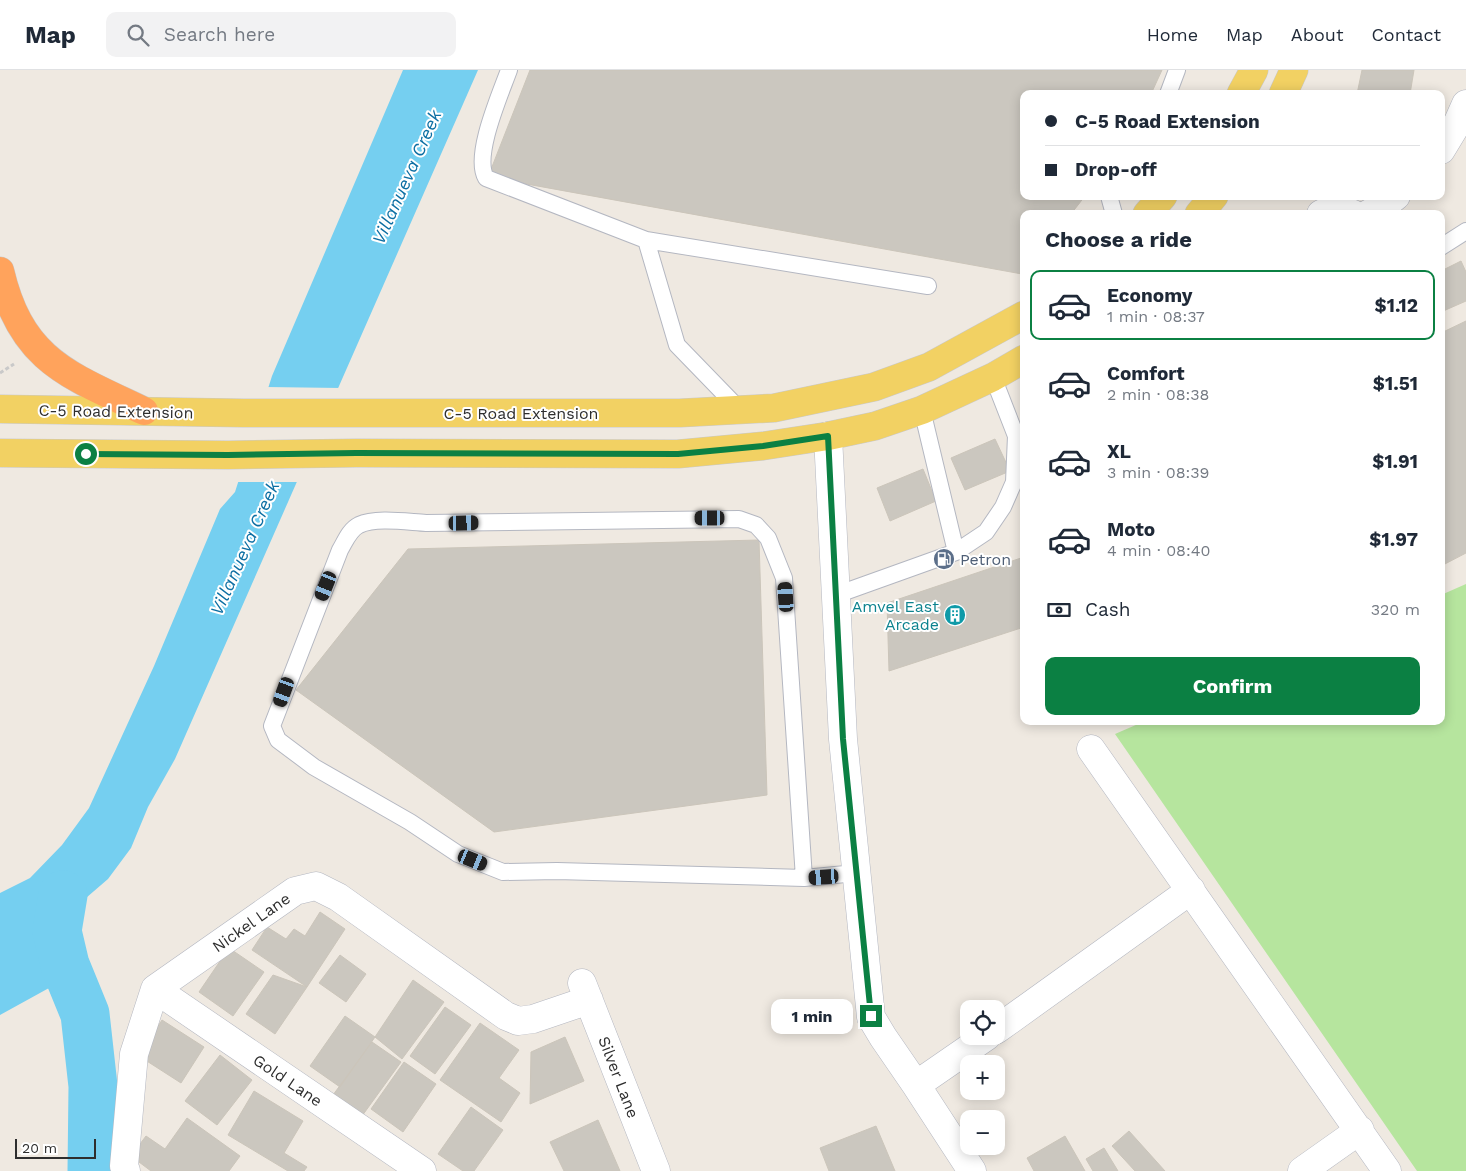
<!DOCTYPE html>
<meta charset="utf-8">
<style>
body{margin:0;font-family:"Work Sans",sans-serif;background:#f2f2f3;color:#1f2937;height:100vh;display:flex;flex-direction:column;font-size:19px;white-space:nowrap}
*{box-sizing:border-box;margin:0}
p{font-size:16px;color:#747a83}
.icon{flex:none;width:28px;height:28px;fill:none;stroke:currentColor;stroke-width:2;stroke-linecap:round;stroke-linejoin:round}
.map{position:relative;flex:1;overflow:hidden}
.sheet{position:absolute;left:1020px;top:140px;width:425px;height:515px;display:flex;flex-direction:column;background:#fff;border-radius:10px;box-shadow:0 2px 12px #0003}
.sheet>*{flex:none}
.guide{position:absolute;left:1020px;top:20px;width:425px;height:110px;border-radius:10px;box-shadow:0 2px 12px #0003;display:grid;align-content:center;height:110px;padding:0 25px;background:#fff}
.fabs{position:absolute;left:960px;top:930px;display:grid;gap:10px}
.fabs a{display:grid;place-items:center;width:45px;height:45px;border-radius:10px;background:#fff;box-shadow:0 2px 12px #0003;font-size:25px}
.scale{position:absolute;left:15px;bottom:12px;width:81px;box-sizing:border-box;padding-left:5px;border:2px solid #2e2e2e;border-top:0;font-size:14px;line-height:18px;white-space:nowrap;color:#2e2e2e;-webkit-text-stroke:4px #fff;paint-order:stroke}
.end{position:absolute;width:22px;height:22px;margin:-11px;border:6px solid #0b8043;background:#fff;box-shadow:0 0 0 2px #fff}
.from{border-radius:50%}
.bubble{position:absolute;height:35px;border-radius:10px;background:#fff;box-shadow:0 2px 12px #0003;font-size:16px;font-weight:700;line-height:35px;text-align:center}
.car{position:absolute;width:15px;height:30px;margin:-15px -8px;border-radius:6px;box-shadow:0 0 4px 1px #0007;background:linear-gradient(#222 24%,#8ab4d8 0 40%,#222 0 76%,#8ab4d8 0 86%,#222 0)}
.guide b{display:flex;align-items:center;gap:18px;height:48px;font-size:19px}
.guide b+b{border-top:1px solid #e0e1e3}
.guide i{width:12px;height:12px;background:#1f2937}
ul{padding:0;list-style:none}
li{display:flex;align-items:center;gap:15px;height:70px;margin:0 10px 8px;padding:0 15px;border:2px solid transparent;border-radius:10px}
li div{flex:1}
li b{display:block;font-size:19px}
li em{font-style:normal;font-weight:700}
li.on{border-color:#0b8043}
li>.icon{width:45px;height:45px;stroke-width:1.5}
h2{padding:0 25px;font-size:22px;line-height:60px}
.pay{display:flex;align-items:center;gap:12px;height:55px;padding:0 25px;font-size:19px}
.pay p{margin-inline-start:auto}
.cta{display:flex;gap:10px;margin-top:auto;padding:10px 25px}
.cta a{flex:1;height:58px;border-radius:10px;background:#0b8043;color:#fff;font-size:20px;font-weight:700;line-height:58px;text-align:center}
header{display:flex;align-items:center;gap:30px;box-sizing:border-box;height:70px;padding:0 25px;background:#fff;border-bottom:1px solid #e0e1e3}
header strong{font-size:24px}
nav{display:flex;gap:28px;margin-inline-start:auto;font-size:18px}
.search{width:350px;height:45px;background:#f2f2f3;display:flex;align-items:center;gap:12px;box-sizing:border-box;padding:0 18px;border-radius:10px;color:#747a83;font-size:19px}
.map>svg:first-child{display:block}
.green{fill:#b6e59e}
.water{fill:#75cff0}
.pier{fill:#efe9e1}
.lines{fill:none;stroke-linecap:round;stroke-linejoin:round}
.river{stroke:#75cff0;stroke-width:49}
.building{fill:#cbc7bf;stroke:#cbc5ba}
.lane-casing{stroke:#b4b7c1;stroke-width:18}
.street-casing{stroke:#b4b7c1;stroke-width:29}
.primary-casing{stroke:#c9c9c9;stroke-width:29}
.highway-casing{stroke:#c9c9c9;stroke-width:29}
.path{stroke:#c9c9c9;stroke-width:3;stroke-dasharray:4 2.5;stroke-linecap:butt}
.lane{stroke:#fff;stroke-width:16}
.street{stroke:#fff;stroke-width:28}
.primary{stroke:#f2d163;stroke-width:28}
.highway{stroke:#ffa35c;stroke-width:28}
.route{stroke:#0b8043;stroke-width:6}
.labels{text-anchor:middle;stroke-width:4;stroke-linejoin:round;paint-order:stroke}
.street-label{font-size:16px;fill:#2e2e2e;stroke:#fff}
.service-label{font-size:16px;fill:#4e5e75;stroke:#fff;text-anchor:start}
.culture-label{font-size:16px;fill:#0d838f;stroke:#fff;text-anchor:end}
.water-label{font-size:18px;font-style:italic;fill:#0d6fa3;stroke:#fff}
</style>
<header>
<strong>Map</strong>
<div class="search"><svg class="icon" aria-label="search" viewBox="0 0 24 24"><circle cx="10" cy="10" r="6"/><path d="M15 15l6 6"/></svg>Search here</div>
<nav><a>Home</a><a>Map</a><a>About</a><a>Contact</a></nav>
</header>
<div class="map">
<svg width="1466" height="1101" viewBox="0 0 1466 1101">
<rect width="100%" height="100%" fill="#efe9e1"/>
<path class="green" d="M1466,514V1101H1417L1115,664L1145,651H1441V525Z"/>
<path class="water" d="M403,0H478L175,689L148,737L131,778L108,809L72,840L49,918L0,945V823L30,808L62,775L89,738L154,596L220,439L235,422L272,306Z"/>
<path class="pier" d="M266,317L341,318L300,412H236Z"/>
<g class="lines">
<path class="river" d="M63,825L57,861L65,895L85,944L93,1016L92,1101"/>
</g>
<path class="building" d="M530,0H1162L1151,24H1024V126H1085L1071,144H1024V202L1022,204L488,107Z
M1362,0H1414L1410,24H1357Z
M1461,191L1466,202V231L1441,242V201Z
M1466,251V483L1441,496V263Z
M995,369L1010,401L965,420L951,388Z
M923,399L936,431L890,451L877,418Z
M759,470L767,725L494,762L296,620L408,479Z
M1024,487V557L889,601L887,533Z
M320,842L345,859L307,917L252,880L267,857L286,869L294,859L305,866Z
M229,878L264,902L233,946L199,922Z
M340,885L366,904L346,932L319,913Z
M273,905L307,917L275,964L246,944Z
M413,910L444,932L402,989L375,967Z
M445,937L471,955L435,1004L410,986Z
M345,946L375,967L340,1017L310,996Z
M162,950L204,977L181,1013L139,986Z
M480,953L519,980L499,1008L520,1023L501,1052L440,1010Z
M565,967L584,1011L530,1034L531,982Z
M372,972L401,992L362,1046L333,1025Z
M220,985L252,1010L217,1055L185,1031Z
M404,992L436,1014L403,1062L371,1039Z
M254,1021L303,1051L284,1083L307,1097L304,1101H288L228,1065Z
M471,1037L503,1060L474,1101H463L438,1084Z
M187,1048L240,1086L229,1101H151L131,1086L146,1066L165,1079Z
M598,1050L620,1101H564L550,1072Z
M876,1056L895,1101H829L820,1078Z
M1129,1061L1165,1101H1135L1112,1076Z
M1065,1066L1085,1101H1034L1027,1088Z
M1104,1078L1118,1101H1093L1086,1089Z"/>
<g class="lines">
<g class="lane-casing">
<path id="lane" d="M509,0C500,25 473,86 486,108L646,170L677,275L741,341
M1168,24L1177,0
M1109,126L1114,144
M646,170L928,216
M1441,177L1466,161
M922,340L956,482
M836,525L956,482L986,462L1003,437L1014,412L1016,366L993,307
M804,808L784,508L768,468L756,455L739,449L426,453C407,452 376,447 359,455C349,460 345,472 340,480L272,656L278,670L314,697L410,752L458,784L503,802L557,801L804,808L856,803"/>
</g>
<g class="street-casing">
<path id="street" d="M1441,80L1458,52L1466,34
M1321,144L1336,137L1353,144
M1368,144L1387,133L1396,126
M828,366L843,669L871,947L883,967L916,1015L987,966
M1091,679L1387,1101
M582,913L656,1101
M155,919L422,1101
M996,960L1191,820
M916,1015L972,1101
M126,1101L124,1096L134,984L155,919L295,821L316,816L338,827L506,946L518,951L533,949L589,930
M1302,1101L1360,1060"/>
</g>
<g class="primary-casing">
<path id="primary" d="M1241,24L1254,0
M1283,24L1294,0
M1147,144L1163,126
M1199,144L1214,126
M0,339L243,343H680L774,338L874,317L929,297L1024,245
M0,383L228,385L356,383L678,384L763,376L828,366L875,356L922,340L993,307L1024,289"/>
</g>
<g class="highway-casing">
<path id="highway" d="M0,201C21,291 69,305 144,341"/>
</g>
<path class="path" d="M0,303L14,294"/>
<use href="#lane" class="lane"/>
<use href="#street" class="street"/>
<use href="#primary" class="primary"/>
<use href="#highway" class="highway"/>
</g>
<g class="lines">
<path class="route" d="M86,384L228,385L356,383L678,384L763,376L828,366L843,669L871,946"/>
</g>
<defs>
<g id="fuel-disc" transform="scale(1.125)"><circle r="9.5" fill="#5c6f8a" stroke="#fff"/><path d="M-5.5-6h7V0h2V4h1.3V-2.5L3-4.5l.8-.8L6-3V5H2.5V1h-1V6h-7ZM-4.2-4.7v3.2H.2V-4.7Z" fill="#fff"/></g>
<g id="building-disc" transform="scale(1.125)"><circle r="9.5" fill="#0f9aa8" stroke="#fff"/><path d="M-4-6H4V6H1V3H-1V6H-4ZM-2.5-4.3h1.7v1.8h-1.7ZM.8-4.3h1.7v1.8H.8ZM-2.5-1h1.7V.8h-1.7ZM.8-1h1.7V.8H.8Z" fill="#fff"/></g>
</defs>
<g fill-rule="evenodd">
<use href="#fuel-disc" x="944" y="489"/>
<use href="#building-disc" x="955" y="545"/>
</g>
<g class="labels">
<g class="street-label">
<text transform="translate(116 341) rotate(1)" y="6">C-5 Road Extension</text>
<text x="521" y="349">C-5 Road Extension</text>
<text transform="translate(251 852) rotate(-35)" y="6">Nickel Lane</text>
<text transform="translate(619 1007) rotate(69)" y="6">Silver Lane</text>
<text transform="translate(288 1010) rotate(34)" y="6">Gold Lane</text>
</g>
<g class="service-label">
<text x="960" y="495">Petron</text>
</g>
<g class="culture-label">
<text x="939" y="542">Amvel East<tspan x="939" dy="18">Arcade</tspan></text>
</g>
<g class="water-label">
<text transform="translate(407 107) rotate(-66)" y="6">Villanueva Creek</text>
<text transform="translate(245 478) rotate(-66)" y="6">Villanueva Creek</text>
</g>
</g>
</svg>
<div class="fabs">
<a><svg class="icon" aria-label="locate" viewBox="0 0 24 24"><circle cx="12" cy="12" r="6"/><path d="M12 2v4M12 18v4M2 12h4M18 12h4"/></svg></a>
<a>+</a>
<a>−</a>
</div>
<div class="scale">20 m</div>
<i class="end from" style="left:86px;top:384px"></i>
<i class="end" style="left:871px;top:946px"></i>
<div class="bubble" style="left:771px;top:929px;width:82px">1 min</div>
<i class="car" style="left:710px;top:448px;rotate:270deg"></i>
<i class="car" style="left:464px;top:453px;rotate:89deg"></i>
<i class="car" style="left:326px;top:516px;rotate:202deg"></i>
<i class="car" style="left:786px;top:527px;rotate:356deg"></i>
<i class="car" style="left:284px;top:622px;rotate:200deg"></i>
<i class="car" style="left:473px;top:790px;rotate:112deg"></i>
<i class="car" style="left:824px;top:807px;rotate:266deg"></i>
<div class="guide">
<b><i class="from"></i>C-5 Road Extension</b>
<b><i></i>Drop-off</b>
</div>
<section class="sheet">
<h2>Choose a ride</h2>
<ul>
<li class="on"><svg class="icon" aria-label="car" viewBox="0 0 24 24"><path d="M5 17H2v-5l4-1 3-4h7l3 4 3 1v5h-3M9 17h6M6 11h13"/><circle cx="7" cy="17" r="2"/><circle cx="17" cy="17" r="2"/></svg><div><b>Economy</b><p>1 min · 08:37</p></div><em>$1.12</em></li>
<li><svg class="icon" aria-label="car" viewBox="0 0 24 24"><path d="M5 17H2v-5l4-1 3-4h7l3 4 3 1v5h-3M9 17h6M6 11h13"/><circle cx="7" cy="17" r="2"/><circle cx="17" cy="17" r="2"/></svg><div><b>Comfort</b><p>2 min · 08:38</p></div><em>$1.51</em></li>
<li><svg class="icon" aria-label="car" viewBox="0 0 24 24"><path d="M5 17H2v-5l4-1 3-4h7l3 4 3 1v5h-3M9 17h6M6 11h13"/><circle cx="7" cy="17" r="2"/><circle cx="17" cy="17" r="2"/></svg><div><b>XL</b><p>3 min · 08:39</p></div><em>$1.91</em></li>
<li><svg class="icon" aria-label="car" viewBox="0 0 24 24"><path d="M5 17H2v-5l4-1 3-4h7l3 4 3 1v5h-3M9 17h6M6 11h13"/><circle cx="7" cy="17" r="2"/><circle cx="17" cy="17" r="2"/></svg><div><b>Moto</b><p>4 min · 08:40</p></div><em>$1.97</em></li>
</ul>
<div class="pay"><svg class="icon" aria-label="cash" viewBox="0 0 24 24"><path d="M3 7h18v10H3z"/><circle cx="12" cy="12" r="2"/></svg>Cash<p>320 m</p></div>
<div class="cta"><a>Confirm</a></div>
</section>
</div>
